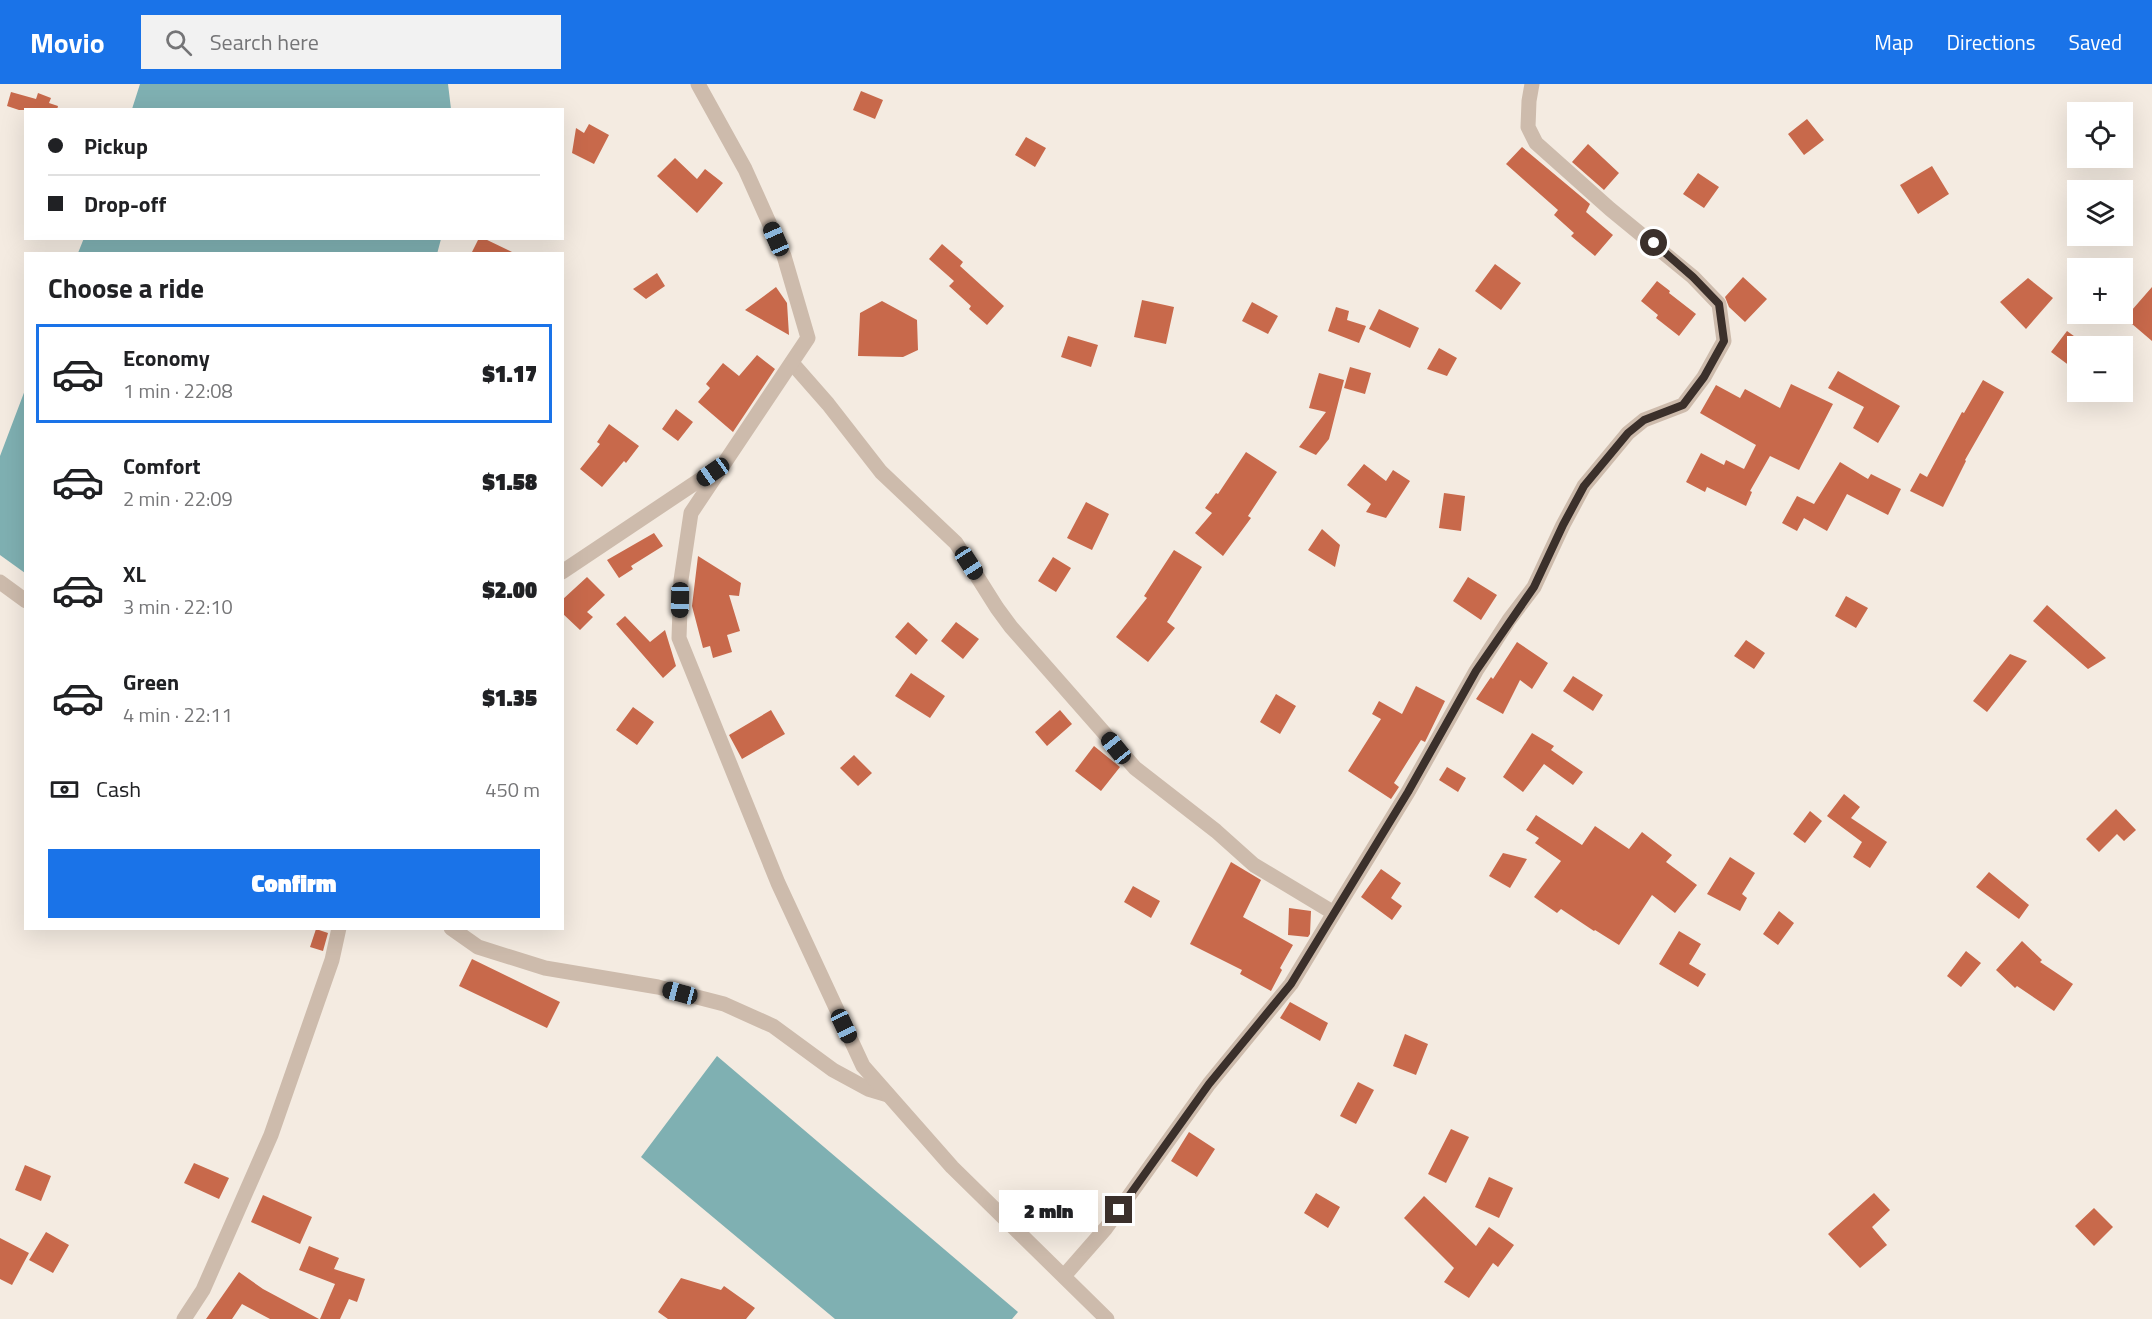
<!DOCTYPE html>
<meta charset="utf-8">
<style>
body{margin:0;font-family:"Titillium Web",sans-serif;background:#f2f2f2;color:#202124;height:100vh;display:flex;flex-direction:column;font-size:22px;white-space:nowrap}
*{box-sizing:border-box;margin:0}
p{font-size:20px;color:#757577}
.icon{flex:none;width:33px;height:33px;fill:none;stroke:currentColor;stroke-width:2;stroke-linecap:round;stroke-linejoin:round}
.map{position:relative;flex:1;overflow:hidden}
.details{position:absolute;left:24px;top:168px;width:540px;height:678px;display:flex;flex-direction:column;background:#fff;border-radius:0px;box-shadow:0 6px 24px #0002}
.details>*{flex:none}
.guide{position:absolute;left:24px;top:24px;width:540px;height:132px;border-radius:0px;box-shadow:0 6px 24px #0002;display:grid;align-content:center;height:132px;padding:0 24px;background:#fff}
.tools{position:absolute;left:2067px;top:18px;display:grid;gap:12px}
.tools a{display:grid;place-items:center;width:66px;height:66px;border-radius:0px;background:#fff;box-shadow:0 6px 24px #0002;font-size:30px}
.end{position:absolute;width:27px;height:27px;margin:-14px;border:8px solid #3b302b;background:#fff;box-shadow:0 0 0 3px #fff}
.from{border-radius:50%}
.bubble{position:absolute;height:42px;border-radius:0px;background:#fff;box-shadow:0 6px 24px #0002;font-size:20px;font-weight:800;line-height:42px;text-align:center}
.car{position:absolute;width:18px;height:36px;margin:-18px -9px;border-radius:8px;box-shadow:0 0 4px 2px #0007;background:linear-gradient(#222 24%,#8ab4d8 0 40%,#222 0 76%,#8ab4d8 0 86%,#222 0)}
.guide b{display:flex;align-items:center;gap:21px;height:57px;font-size:22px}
.guide b+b{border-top:2px solid #e0e0e0}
.guide i{width:15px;height:15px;background:#202124}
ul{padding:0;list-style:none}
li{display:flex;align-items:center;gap:18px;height:99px;margin:0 12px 9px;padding:0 12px;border:3px solid transparent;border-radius:0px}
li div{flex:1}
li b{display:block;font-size:22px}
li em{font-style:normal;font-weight:800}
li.on{border-color:#1a73e8}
li>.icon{width:54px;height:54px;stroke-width:1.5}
h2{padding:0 24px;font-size:27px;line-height:72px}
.pay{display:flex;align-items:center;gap:15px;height:66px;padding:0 24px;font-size:22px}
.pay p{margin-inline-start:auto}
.button{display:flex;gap:12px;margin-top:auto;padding:12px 24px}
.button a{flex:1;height:69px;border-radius:0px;background:#1a73e8;color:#fff;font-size:24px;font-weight:800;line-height:69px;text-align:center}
header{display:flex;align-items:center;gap:36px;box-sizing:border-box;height:84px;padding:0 30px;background:#1a73e8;color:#fff}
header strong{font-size:28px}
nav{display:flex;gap:33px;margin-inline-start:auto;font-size:21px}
.search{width:420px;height:54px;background:#f2f2f2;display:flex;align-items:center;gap:15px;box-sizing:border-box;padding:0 21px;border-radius:0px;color:#757577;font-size:22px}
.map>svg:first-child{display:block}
.water{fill:#7fb0b2}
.building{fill:#c8694b}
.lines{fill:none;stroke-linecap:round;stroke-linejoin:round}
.minor{stroke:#cdbbac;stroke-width:15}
.tertiary{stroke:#cdbbac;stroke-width:15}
.route{stroke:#3b302b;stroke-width:8}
</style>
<header>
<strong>Movio</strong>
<div class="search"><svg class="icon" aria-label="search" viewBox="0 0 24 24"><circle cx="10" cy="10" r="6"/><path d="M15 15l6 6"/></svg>Search here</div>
<nav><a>Map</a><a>Directions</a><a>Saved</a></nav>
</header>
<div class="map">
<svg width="2152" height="1235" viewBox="0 0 2152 1235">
<rect width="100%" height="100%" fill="#f4ebe1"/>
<path class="water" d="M140,0H448L451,25H132Z
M84,154H441V155L437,170L78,169Z
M25,306V489L0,471V372Z
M717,972L1018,1228L1012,1235H835L641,1073Z"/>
<path class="building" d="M861,7L883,16L875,35L853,26Z
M11,8L36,15L38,9L51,14L49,19L58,22L57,26H19L7,22Z
M1807,35L1824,56L1804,71L1788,50Z
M589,40L609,51L594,80L572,69L576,44L584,49Z
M1026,53L1046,64L1035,83L1015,71Z
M1588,60L1619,89L1604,106L1572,78Z
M1522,63L1590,120L1586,128L1613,151L1595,172L1571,152L1574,149L1554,131L1558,126L1506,80Z
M675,74L697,95L705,85L723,99L697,129L657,92Z
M1932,82L1949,110L1918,130L1900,101Z
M1698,89L1719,103L1704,124L1683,110Z
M479,154H483L516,170H471Z
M942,160L963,178L960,182L1004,222L987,241L969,225L971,222L949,202L954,197L929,175Z
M1495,180L1521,199L1501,226L1475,207Z
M657,189L665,202L646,215L633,205Z
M1743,193L1767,215L1745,238L1729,223L1725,213Z
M2028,194L2053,214L2026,245L2000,218Z
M1657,197L1670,207L1669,209L1696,230L1679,252L1656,234L1658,231L1641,217Z
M776,203L787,219L789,251L745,226Z
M2152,203V257L2125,234Z
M1142,216L1174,223L1166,260L1134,253Z
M882,217L917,236L918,266L903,273L858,272L860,229Z
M1252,218L1278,232L1268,250L1242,237Z
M1336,223L1349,227L1347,236L1366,242L1359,259L1328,247Z
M1379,225L1419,244L1410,264L1369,245Z
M2067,247L2078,255V288L2051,268Z
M1068,252L1098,261L1091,283L1061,273Z
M1439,264L1457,274L1447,292L1427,285Z
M757,271L775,285L733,348L698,318L710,304L706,300L723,279L739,292Z
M1350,283L1371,289L1365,310L1344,304Z
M1838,287L1900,322L1878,359L1853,344L1864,323L1828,304Z
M1319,289L1344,296L1329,355L1316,371L1299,363L1326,328L1309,324Z
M1983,296L2004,308L1965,376L1966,377L1943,423L1910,407L1920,389L1927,393L1962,328L1964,329Z
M1791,300L1833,320L1799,386L1770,372L1750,407L1752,408L1746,422L1707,403L1705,408L1686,398L1701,369L1724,381L1726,376L1744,385L1756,361L1700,329L1716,301L1740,314L1745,305L1780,324Z
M676,325L693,338L678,357L662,345Z
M609,340L639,362L626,379L624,377L602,403L580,385L600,360L597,358Z
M1246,368L1277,388L1248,432L1251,434L1223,472L1195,449L1212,429L1205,424L1216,409L1218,410Z
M1840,378L1868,395L1871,390L1901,405L1888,431L1847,410L1827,447L1804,434L1797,447L1782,439L1797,412L1814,420Z
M1364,380L1386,397L1393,386L1410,397L1386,434L1366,428L1371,420L1347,401Z
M1444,409L1465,412L1461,447L1439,444Z
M1086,418L1109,430L1092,466L1067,454Z
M1322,445L1340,461L1335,483L1308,466Z
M654,449L663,462L631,482L633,485L619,494L607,476Z
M1174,466L1202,483L1167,538L1175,544L1148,578L1116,553L1147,514L1144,512Z
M698,472L741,499L739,512L729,511L740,547L727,551L732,568L713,574L710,562L703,564L692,522Z
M1053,473L1071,484L1056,508L1038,497Z
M587,493L605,511L587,528L593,533L580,546L562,529V516Z
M1468,493L1497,511L1481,536L1453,517Z
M1846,512L1868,524L1856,544L1835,532Z
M2047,521L2106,574L2088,585L2033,537Z
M625,532L650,558L665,546L676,582L663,594L616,540Z
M908,538L928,556L916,571L895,553Z
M956,538L979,555L963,575L941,557Z
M1746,556L1765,569L1754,585L1734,572Z
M1517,558L1548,579L1532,605L1520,596L1503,630L1476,615L1491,593L1493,595Z
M2010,570L2027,577L1987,628L1973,617Z
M911,589L945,612L930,634L895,612Z
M1573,592L1603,611L1593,627L1563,607Z
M1416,602L1445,617L1425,658L1421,656L1394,699L1399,703L1391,715L1348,687L1381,635L1372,630L1379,617L1402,630Z
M1276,610L1296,622L1280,650L1260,638Z
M633,623L654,638L637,661L616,646Z
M771,626L785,650L742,675L729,651Z
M1060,626L1072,640L1047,662L1035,648Z
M1532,649L1554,662L1551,666L1583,688L1573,701L1544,680L1523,708L1503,693Z
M1094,662L1120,683L1101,707L1075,687Z
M854,671L872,689L858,702L840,684Z
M1447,683L1466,694L1458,708L1439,696Z
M1844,710L1860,723L1851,734L1887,758L1870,784L1853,773L1862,758L1827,732Z
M2116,725L2136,746L2124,757L2117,750L2099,768L2086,755Z
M1810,727L1822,737L1805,759L1793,750Z
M1536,731L1582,761L1595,742L1629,765L1642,748L1672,771L1666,778L1697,801L1675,829L1652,811L1619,861L1595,846L1594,847L1561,825L1557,829L1534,813L1561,777L1535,759L1539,754L1526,746Z
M1503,769L1527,775L1510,804L1489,792Z
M1730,773L1755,789L1742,810L1747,814L1740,827L1707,810Z
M1231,778L1261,796L1243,833L1293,861L1280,884L1282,886L1271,907L1240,890L1242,886L1190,860Z
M1381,785L1401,799L1391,814L1402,822L1392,836L1361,813Z
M1989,788L2029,821L2019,835L1976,803Z
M1133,802L1160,817L1151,834L1124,818Z
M1289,824L1311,827L1310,850L1308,853L1288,851Z
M1779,827L1794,839L1778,861L1763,850Z
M316,845L328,849L323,867L310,863Z
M1679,847L1701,860L1689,880L1706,890L1698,903L1659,880Z
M2022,857L2042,876L2040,878L2073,900L2054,927L2017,902L2015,904L1996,886Z
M1966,867L1981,879L1961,903L1947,892Z
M472,875L560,918L547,944L459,902Z
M1290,918L1328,939L1320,957L1280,934Z
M1405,950L1428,960L1416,991L1393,982Z
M1358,998L1374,1006L1356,1040L1340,1032Z
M1451,1045L1469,1053L1446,1099L1428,1090Z
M1189,1048L1215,1065L1197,1093L1171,1077Z
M194,1079L229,1094L219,1115L184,1099Z
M25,1081L51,1092L41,1117L15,1106Z
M1489,1093L1513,1104L1499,1134L1475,1123Z
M1316,1109L1340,1123L1328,1144L1304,1129Z
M1874,1109L1890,1126L1872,1143L1887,1161L1860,1184L1828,1150Z
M263,1111L312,1133L300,1160L251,1138Z
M1424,1112L1476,1162L1489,1143L1514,1161L1498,1183L1493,1179L1469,1214L1444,1198L1454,1184L1404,1134Z
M2094,1124L2113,1143L2094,1162L2075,1142Z
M46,1148L69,1161L53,1189L29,1176Z
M0,1154L29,1169L12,1201L0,1195Z
M309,1162L339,1174L334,1185L365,1195L357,1218L349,1215L340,1235H320L335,1200L299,1186Z
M239,1188L263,1205L319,1235H270L242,1220L232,1235H206Z
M681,1194L721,1206L724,1202L755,1224L746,1235H668L658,1228Z"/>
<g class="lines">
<path class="minor" d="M792,279L828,320L881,388L956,459L997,524L1011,543L1135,684L1216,747L1254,781L1334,829L1291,900L1209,1000L1106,1144L1064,1192
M562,488L722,381
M0,498L26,517
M1334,829L1408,708L1476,587L1509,536L1534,503L1563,441L1584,402L1628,349L1644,336L1683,321L1704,293L1724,257L1719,220L1693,193L1610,125L1536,59L1528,43L1529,17L1532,0
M451,844L478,863L545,884L658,903L724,920L773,942L833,986L868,1005L888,1011
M184,1235L203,1206L271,1051L332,876L339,844"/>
<path class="tertiary" d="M698,0L745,85L784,172L808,254L691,429L681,496L679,554L778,799L863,982L952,1083L1107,1235"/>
</g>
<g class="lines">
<path class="route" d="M1119,1126L1209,1000L1291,900L1408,708L1476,587L1534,503L1563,441L1584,402L1628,349L1644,336L1683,321L1704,293L1724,257L1719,220L1693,193L1654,159"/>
</g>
</svg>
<div class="tools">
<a><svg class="icon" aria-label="locate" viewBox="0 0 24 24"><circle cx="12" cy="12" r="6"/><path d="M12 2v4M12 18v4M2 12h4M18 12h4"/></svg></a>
<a><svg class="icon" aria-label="layers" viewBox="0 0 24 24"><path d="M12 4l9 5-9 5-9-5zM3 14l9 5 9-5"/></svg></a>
<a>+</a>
<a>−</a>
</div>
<i class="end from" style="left:1654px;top:159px"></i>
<i class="end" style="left:1119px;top:1126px"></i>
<div class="bubble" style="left:999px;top:1106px;width:99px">2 min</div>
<i class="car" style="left:776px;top:155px;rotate:336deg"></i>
<i class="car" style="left:713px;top:388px;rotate:235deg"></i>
<i class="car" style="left:969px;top:479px;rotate:147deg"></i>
<i class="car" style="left:680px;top:516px;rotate:181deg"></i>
<i class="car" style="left:1116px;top:664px;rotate:321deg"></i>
<i class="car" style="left:680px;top:909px;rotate:285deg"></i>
<i class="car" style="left:844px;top:942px;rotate:155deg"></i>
<div class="guide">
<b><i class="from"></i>Pickup</b>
<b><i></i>Drop-off</b>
</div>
<section class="details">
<h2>Choose a ride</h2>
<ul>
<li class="on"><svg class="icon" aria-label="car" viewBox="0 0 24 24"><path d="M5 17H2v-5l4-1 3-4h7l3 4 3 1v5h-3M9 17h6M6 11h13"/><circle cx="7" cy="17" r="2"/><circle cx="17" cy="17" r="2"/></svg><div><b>Economy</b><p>1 min · 22:08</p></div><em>$1.17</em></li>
<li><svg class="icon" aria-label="car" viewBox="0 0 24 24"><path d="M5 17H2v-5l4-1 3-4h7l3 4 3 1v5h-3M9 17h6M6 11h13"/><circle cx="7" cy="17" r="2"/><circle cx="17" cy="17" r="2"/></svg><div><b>Comfort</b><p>2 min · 22:09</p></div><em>$1.58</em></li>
<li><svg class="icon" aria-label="car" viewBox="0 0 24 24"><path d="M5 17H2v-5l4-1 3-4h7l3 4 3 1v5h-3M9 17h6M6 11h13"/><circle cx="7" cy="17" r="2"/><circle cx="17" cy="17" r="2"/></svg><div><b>XL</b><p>3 min · 22:10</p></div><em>$2.00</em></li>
<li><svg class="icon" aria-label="car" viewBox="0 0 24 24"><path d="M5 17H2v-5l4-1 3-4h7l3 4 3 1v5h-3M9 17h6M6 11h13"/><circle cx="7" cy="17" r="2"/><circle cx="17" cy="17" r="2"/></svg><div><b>Green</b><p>4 min · 22:11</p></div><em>$1.35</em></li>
</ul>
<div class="pay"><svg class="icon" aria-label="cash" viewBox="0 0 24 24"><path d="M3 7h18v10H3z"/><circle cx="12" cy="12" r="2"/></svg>Cash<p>450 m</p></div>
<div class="button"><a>Confirm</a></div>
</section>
</div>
